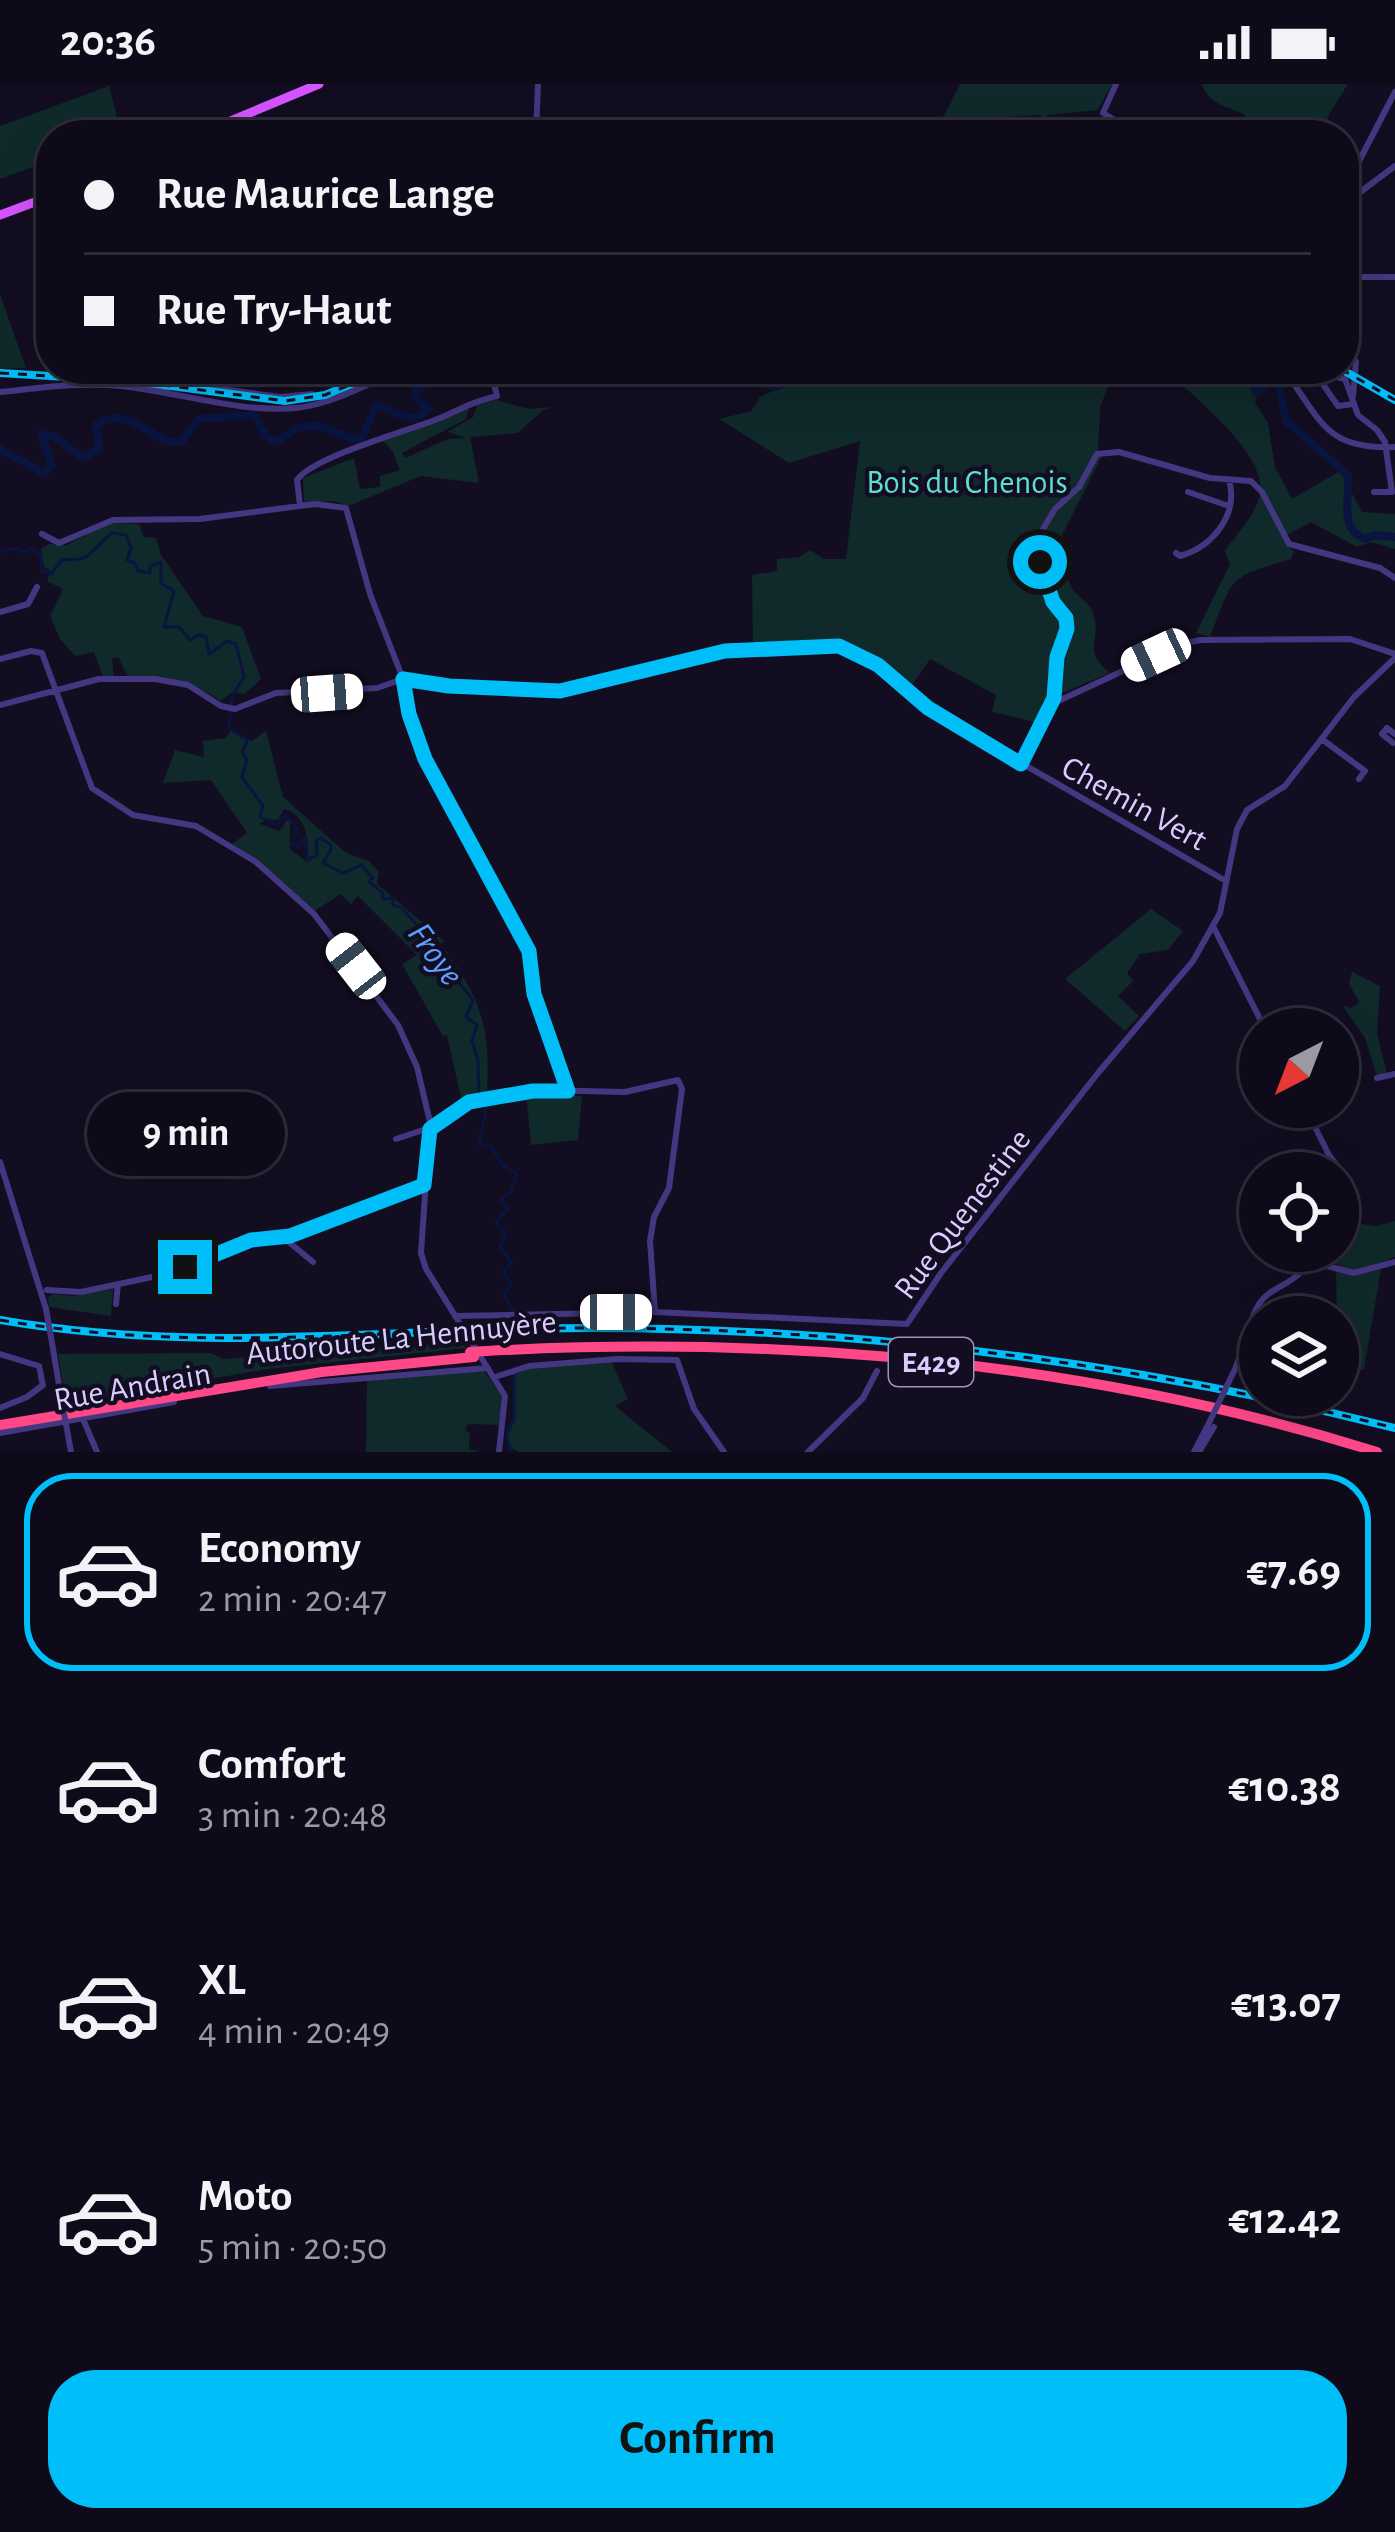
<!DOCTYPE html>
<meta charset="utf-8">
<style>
body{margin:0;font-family:"Alegreya Sans",sans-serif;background:#171322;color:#f1f3f6;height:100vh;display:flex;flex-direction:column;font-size:45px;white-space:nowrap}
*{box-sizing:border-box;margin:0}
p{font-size:39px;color:#9b9aa2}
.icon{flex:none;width:66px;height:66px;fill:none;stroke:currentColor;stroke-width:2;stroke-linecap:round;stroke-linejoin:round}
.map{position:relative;height:1368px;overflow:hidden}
.details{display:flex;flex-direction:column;background:#0e0a19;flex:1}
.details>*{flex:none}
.hud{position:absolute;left:36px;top:36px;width:1323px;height:264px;border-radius:48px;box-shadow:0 12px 48px #0002,0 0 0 3px #2e2b38;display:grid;align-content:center;height:264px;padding:0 48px;background:#0e0a19}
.needle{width:78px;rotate:222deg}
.tools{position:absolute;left:1239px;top:924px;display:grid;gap:24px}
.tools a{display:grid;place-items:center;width:120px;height:120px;border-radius:50%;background:#0e0a19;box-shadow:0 12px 48px #0002,0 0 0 3px #2e2b38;font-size:60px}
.end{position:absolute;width:54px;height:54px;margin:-27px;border:15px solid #00bff8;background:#111;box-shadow:0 0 0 6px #111}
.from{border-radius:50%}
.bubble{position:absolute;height:84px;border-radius:42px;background:#0e0a19;box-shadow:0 12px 48px #0002,0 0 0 3px #2e2b38;font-size:39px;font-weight:600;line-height:84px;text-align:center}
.car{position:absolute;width:36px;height:72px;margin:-36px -18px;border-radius:15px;box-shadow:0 0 9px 3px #0007;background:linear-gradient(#fff 24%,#345 0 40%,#fff 0 76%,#345 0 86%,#fff 0)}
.hud b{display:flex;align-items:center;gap:42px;height:114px;font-size:45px}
.hud b+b{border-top:3px solid #2e2b38}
.hud i{width:30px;height:30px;background:#f1f3f6}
ul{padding:21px 0 0;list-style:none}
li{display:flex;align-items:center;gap:36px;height:198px;margin:0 24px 18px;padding:0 24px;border:6px solid transparent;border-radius:48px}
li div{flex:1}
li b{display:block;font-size:45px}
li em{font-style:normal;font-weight:600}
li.active{border-color:#00bff8}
li>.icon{width:108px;height:108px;stroke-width:1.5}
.primary-button{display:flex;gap:24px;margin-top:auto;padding:24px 48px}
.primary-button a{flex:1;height:138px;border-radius:48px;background:#00bff8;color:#111;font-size:48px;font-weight:600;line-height:138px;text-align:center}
.status{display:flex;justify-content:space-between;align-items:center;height:84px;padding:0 60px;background:#0e0a19;direction:ltr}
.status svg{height:33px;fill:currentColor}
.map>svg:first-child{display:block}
.green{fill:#10292b;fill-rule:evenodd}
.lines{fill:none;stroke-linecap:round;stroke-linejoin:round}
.stream{stroke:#09153f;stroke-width:3}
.river{stroke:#09153f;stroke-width:8}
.minor{stroke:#443781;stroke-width:6}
.major{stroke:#d554ff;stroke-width:9}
.highway{stroke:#ff4888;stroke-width:10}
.rail-casing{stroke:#00bff8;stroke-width:8}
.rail{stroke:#130d21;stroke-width:3;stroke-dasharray:9;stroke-linecap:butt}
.minor-bridge{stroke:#443781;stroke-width:6}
.highway-bridge{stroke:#ff4888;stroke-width:10}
.route{stroke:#00bff8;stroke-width:15}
.labels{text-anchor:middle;stroke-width:9;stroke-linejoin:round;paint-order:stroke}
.shield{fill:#130d21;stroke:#9e93bc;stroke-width:3}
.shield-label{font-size:30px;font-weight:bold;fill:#d9cdff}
.park-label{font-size:33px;fill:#58e0d0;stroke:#130d21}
.street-label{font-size:33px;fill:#d9cdff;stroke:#130d21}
.water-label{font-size:36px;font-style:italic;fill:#5b9eff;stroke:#130d21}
</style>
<div class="status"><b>20:36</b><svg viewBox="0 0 49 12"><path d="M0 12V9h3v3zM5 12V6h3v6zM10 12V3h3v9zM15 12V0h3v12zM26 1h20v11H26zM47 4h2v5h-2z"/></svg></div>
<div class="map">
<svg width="1395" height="1368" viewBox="0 0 1395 1368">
<rect width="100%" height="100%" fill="#130d21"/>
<path class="green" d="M960,0H1112L1098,26L1047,31L1054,51H1044L1041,31L942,36Z
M1202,0H1348L1329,30L1324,51H1253L1244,30C1225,21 1209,21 1202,0Z
M109,2L121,48L51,51V76L0,95V42Z
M0,210L26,284L0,285Z
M820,285H1114L1100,324L1098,368L1103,370L1056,463C1062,476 1066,497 1075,508C1082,516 1089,518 1093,529C1103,558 1080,565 1110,589L1057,611L1058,576C1055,600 1057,605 1041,620L1043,629L1039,639L992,628L996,611L930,575L909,605C847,549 832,561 753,563L752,491L777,487V475L800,473L810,466L824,475H846L860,357L789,379L719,335L751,327L760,313Z
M1164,285H1255L1261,295L1255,319L1268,339L1275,383L1292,415L1340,387L1362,428L1395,430V465L1371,458L1357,463L1311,438L1287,451L1286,461L1294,467L1291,475C1227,494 1234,491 1210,553L1196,549L1230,480L1225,467C1236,451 1257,429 1260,410C1268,369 1191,311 1164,285Z
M496,316L529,325L552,323L542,327L518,349L470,353L479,399L421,392L348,422L334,417L304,419L303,394L354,374L360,405L380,403V392L400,386L393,368L382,356L470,320L466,335L402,369L405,374L448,355L466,354L447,348L473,333L478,319Z
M108,439L139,440L144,453L156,454L161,471L203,532L242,543L261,595L245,610L232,608L221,617C191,597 163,591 128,593L118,573L112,575L114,594L103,593L94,568L75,572L60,555L50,532L63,505L47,497L50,486L44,483L41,465L49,460L67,461Z
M231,646L252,657L266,647L283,713L346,769L369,777L379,788L377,800L444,857L434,864L446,867C484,920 490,946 487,1012L462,1018L447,951L443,952L402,880L417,871L358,812L351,820L341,810L314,827L256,775L232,760L247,749L211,696L163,699L175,666L204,673L203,657L226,654ZM284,725C308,731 309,759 308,779L290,765V737L287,736L279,747L260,740L266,735L278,736Z
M1151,825L1183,847L1168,866L1140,870L1127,889L1133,897L1118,912L1139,932L1125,947L1065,895Z
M1352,888L1380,902L1377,950L1387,990L1377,992L1365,954L1342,921L1351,924L1359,918L1349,900Z
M543,1009L582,1012L578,1056L531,1061L526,1010Z
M1338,1137L1376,1142L1395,1137V1173L1354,1188L1330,1177L1332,1167H1338Z
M1381,1185L1364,1285L1356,1288L1349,1310L1338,1305L1336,1187L1356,1192Z
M113,1205L111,1232L49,1223L48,1214L52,1210L74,1212Z
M462,1258L466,1264L268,1285L78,1318L65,1313L58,1270L210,1269L223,1275L250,1273L251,1264L365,1265Z
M611,1277L628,1315L615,1322L672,1368H519L510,1363L507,1353L515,1336L514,1291L530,1284Z
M484,1287L502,1312L503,1341L468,1340L465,1346L470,1349L469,1365L480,1368H366L367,1292Z"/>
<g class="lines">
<path class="stream" d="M0,468L15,464L25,469L30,463L41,472L42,487L51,490L63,475C92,480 93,462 112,449L126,451L131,464L127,476L135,479L138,487L150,489V482L161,478V499L174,507L164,543H179L190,556L198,551L206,553L209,570L227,557L236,560L244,593L232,612L229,645L248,656L242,668L247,676L242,693L263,722L260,733L277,741L285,731L297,743L292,760L299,762L305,752L307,776L317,771L316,757L321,754L331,761V766L323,779L343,789L361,781L373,794L369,798L383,809L382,815L393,814V821L402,824L419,844L435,852L441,877L473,916L466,933L477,941L472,957L478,976L479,1017L487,1022L479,1060L491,1063L502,1080L517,1090L511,1107L501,1116L508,1125L496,1138L506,1150L500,1162L511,1179L503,1188L511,1200L504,1212L515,1228
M512,1252L515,1234
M513,1368C504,1357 505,1347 514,1336V1282"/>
<path class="river" d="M747,285L759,297L775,303L815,285
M1246,285L1256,308L1274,296L1279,303L1287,338L1348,391C1351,414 1337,444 1365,455L1374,451L1395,453
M0,365L43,389L52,382L41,350L55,353L83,374L100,364L95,342C126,319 144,352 175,359L182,357L198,335L254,331L266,352L276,358L299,343L319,342L356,356L363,352L376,321C396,327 411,343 429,325L417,316L415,306L433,297L441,285"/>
<path class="minor" d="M1116,0L1103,29L1140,51
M536,51L538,0
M1344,96L1356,83L1395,8
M1344,129L1355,112L1395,82
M1344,193H1395
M1344,259L1356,278L1353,312
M1283,285C1322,336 1324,366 1395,363
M1303,285L1345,295
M1345,295L1358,331L1377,346L1385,358L1392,408H1374
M1309,298L1322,299L1338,322L1353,320
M165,306L177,299L280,313L312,310
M0,308C40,304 80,298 121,302C178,308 239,329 296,324C333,320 368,300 401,285
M1188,408L1229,422
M300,422L297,396C313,373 404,348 435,336C459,327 469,318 497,312L494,300L481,285
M42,450L59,459L113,436L200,435L315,420L346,424L370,510L403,595L417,656L526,861L534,910L568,1007
M1176,469L1180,472C1212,463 1239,431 1229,396
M0,528L28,520L37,503
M0,575L31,567L42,569L92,704L133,731L196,742L256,778L314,830L398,941L417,983L430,1038L421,1169L426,1185L505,1312L499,1368
M1054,619L1181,560L1201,556L1350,555L1395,570
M0,621L99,595H155L188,601L221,622L235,625L276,609L377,604L403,595L449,602L559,607L725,567L839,562L877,581L938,631L1226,797
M1323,656L1365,687L1359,695
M1393,659L1382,650L1387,644L1395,650
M1021,680L1054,614L1057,573L1067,545L1066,534L1053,518L1040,478V450L1055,425L1079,403L1097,370L1119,368L1210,394L1251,397L1262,408L1289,460L1380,484L1395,494
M1214,844L1265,945
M1377,994L1395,990
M1305,1023L1329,1071L1345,1093L1338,1115
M396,1055L444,1039L465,1020L477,1016L542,1006L625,1008L678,996L682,1005L669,1104L654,1133L650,1157L655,1228
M0,1078L46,1225
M284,1154L313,1178
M1308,1177L1354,1189L1395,1178
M47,1206L81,1208L171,1189L244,1158L290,1152L424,1101
M116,1220L118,1200
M455,1232L655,1228L907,1240L941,1189L1098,989L1193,877L1220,829L1237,745L1247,726L1285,702L1354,613L1395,574
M52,1259L62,1319
M0,1270L39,1282L41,1291
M1236,1283C1243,1264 1248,1238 1259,1220C1273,1198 1302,1203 1311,1167
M495,1293L529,1282L617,1275L677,1276L694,1325L724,1368
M270,1302L488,1284
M0,1324L27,1313L43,1301L41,1293
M83,1335L97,1368
M66,1340L71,1368
M0,1349L174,1318
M808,1368L863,1314L877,1287
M1194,1368L1207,1343
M1199,1368L1214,1343"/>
<path class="major" d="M197,51L319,0
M0,131L51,112"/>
<path class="highway" d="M486,1267C785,1251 1090,1278 1377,1368
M0,1341L322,1288L474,1273"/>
<g class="rail-casing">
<path id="rail" d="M1341,285L1395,316
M0,289L133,297L285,317L325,311L388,285
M0,1236C202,1271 386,1244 588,1244C860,1244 1131,1278 1395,1344"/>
</g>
<use href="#rail" class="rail"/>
<path class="minor-bridge" d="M46,1225L52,1259
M62,1319L66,1340
M1207,1343L1236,1283"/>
<path class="highway-bridge" d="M470,1268L486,1267"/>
</g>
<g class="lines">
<path class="route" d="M185,1183L251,1156L290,1152L424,1101L430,1045L469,1018L533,1007H568L534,910L529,867L425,675L409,630L403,595L449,602L560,607L725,567L839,562L878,581L928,624L1021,680L1054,614L1057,573L1067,545L1066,534L1053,518L1040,478"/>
</g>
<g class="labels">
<rect class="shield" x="889" y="1254" width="84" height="48" rx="9"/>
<g class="shield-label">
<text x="931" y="1288">E429</text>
</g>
<g class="park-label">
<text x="967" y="409">Bois du Chenois</text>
</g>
<g class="street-label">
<text transform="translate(1135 718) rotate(29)" y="12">Chemin Vert</text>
<text transform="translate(961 1129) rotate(-53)" y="12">Rue Quenestine</text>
<text transform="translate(401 1252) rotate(-6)" y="12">Autoroute La Hennuyère</text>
<text transform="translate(132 1301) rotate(-10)" y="12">Rue Andrain</text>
</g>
<g class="water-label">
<text transform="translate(437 869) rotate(54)" y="13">Froye</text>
</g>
</g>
</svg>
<div class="tools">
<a><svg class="needle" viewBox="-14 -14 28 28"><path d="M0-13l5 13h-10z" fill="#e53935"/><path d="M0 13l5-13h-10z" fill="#9b9aa2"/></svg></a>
<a><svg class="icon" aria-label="locate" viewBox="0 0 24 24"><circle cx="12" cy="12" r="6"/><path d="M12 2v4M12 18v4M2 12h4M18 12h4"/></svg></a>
<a><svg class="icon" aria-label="layers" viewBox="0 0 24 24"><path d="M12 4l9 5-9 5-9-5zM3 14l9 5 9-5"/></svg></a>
</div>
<i class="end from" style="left:1040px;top:478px"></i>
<i class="end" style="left:185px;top:1183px"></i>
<div class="bubble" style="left:87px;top:1008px;width:198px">9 min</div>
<i class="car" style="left:1156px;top:571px;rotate:245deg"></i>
<i class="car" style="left:327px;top:609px;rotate:86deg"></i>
<i class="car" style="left:356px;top:882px;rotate:322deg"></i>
<i class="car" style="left:616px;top:1228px;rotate:90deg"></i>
<div class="hud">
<b><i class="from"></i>Rue Maurice Lange</b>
<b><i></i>Rue Try-Haut</b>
</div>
</div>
<section class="details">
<ul>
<li class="active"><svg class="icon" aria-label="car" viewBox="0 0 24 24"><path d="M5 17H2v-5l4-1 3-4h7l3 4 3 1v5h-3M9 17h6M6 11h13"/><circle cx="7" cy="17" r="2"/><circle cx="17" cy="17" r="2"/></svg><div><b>Economy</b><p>2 min · 20:47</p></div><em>€7.69</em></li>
<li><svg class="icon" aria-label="car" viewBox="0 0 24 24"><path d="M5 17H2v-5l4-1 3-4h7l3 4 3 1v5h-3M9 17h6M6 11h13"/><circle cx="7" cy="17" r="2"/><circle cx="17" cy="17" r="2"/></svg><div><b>Comfort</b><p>3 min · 20:48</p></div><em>€10.38</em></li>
<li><svg class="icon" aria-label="car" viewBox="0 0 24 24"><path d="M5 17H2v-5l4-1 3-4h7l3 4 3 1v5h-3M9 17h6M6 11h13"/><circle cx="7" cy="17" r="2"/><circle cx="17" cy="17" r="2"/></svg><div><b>XL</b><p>4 min · 20:49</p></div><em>€13.07</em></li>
<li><svg class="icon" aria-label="car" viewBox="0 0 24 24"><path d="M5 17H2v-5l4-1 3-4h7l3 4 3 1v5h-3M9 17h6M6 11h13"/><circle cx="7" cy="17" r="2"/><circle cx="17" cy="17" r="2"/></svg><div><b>Moto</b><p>5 min · 20:50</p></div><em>€12.42</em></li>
</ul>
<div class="primary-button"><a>Confirm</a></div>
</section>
